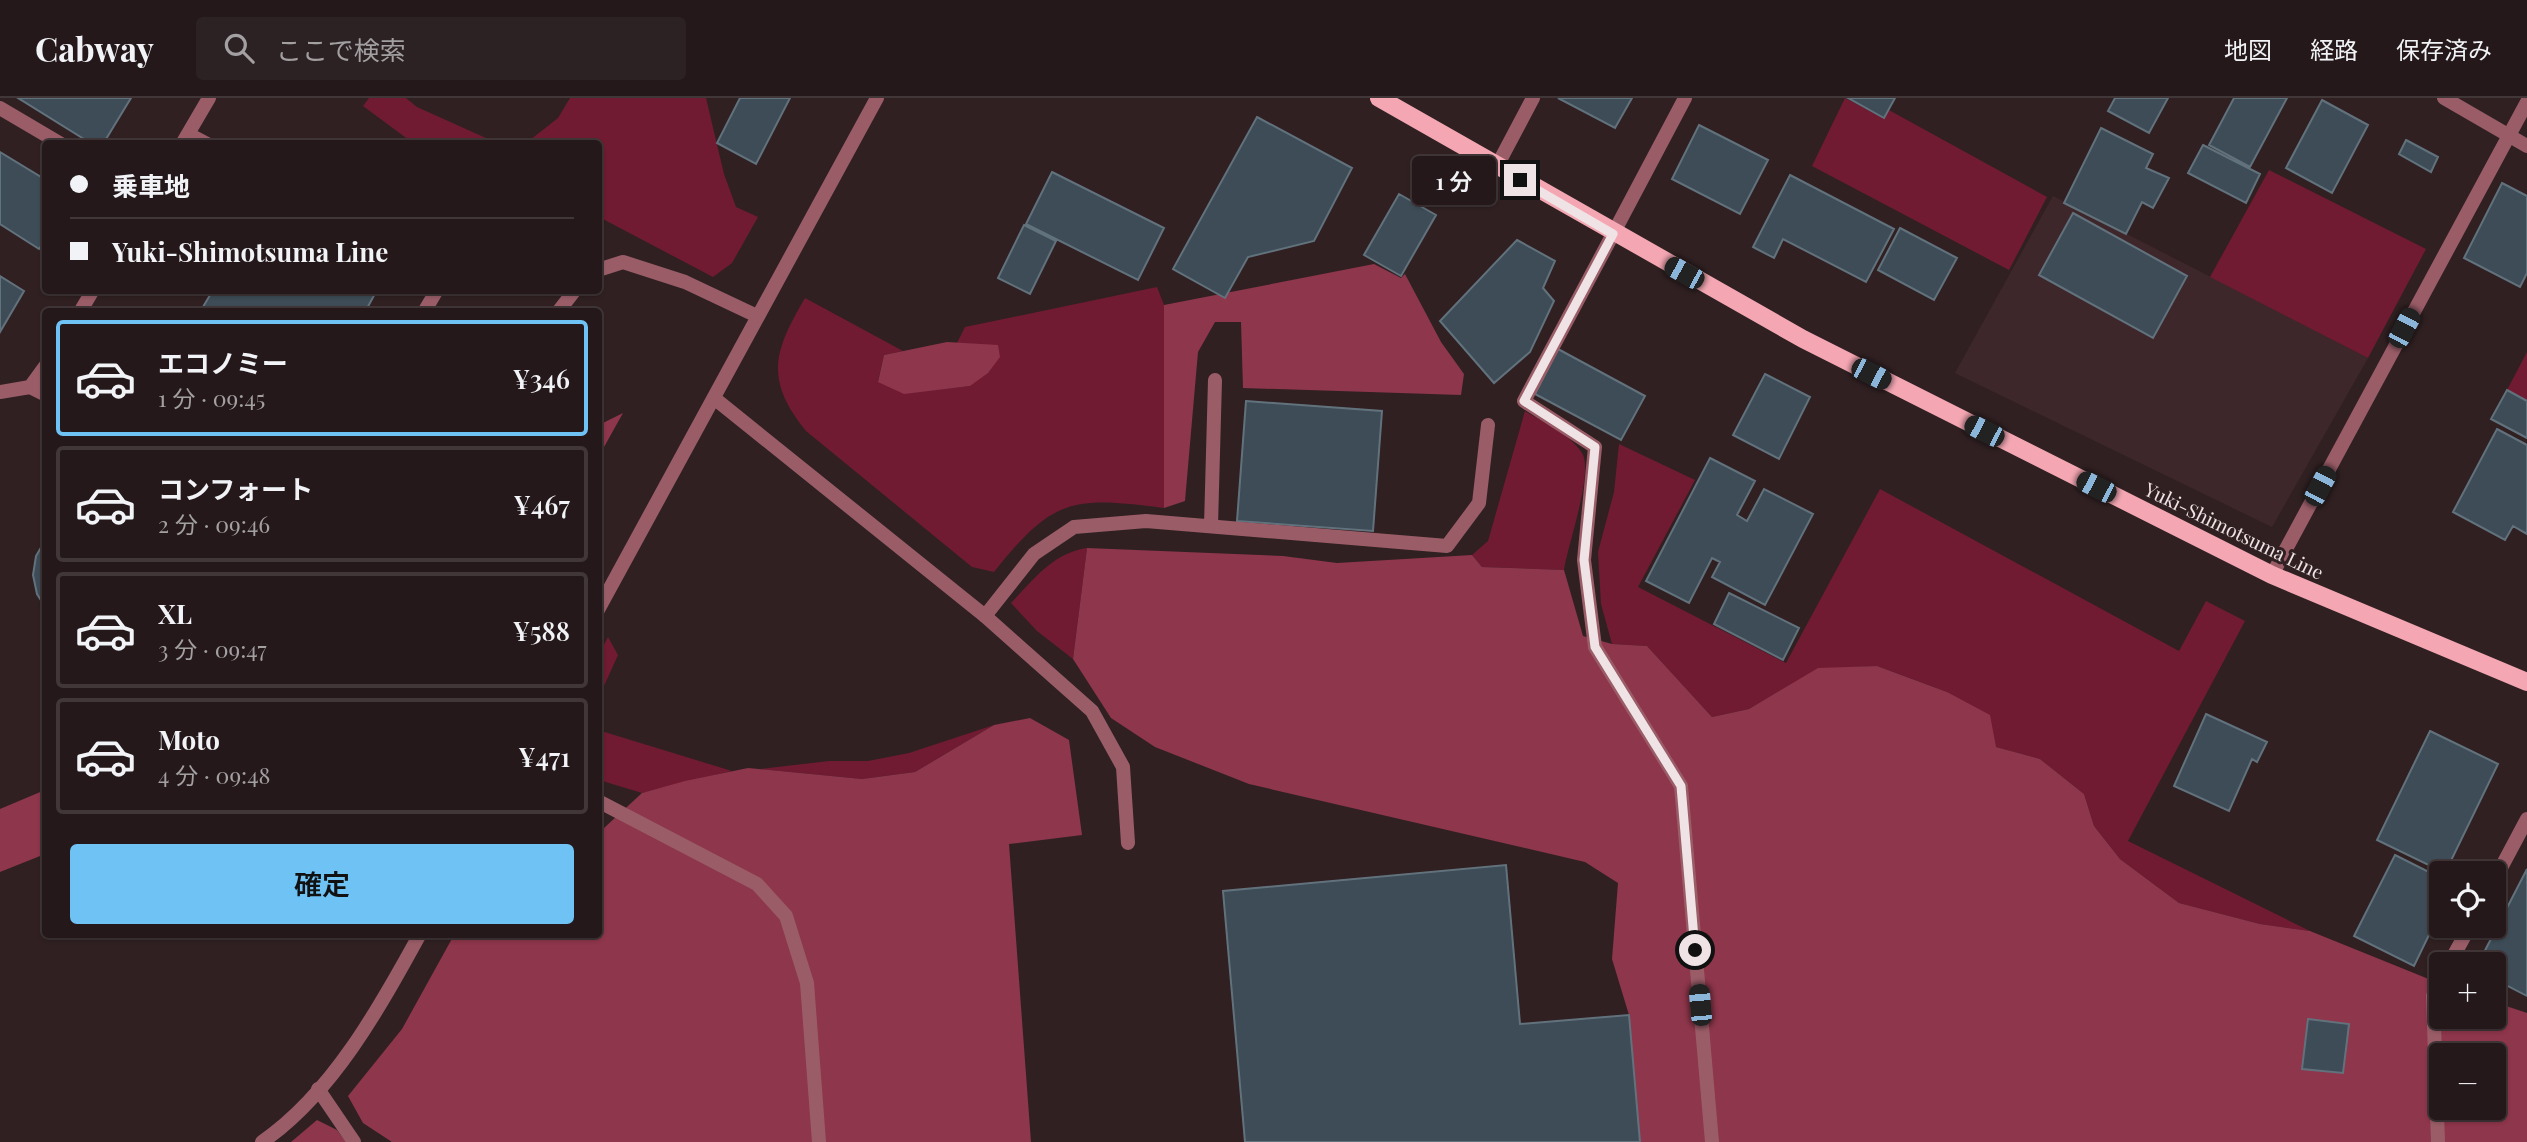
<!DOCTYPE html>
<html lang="ja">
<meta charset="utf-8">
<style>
body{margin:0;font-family:"Playfair Display","Noto Sans JP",serif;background:#2c2123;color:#f1f3f6;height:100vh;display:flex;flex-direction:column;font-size:26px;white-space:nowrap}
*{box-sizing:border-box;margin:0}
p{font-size:23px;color:#a3a0a2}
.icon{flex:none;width:38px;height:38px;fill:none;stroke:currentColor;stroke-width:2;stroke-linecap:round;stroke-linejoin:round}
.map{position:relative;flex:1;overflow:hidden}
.panel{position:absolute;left:42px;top:210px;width:560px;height:630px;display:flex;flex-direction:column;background:#24181a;border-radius:7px;box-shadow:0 2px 5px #0004,0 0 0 2px #413739}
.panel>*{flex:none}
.top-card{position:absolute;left:42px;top:42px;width:560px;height:154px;border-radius:7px;box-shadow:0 2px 5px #0004,0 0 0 2px #413739;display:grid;align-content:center;height:154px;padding:0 28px;background:#24181a}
.buttons{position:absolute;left:2429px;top:763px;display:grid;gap:14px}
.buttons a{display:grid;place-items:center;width:77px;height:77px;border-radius:7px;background:#24181a;box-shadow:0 2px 5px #0004,0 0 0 2px #413739;font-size:35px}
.end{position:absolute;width:32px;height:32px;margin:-16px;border:9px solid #efe3e5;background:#111;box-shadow:0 0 0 4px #111}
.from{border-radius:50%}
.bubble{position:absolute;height:49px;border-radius:7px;background:#24181a;box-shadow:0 2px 5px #0004,0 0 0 2px #413739;font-size:23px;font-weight:600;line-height:49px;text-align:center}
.car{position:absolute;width:21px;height:42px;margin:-21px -10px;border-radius:9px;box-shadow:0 0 5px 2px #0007;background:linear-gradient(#222 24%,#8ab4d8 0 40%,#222 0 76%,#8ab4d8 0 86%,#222 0)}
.top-card b{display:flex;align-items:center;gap:24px;height:66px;font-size:26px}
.top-card b+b{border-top:2px solid #413739}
.top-card i{width:18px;height:18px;background:#f1f3f6}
ul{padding:12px 0 0;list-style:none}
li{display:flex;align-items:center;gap:21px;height:116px;margin:0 14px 10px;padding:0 14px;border:4px solid #413739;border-radius:7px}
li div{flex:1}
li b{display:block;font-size:26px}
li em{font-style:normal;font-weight:600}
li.on{border-color:#6fc2f4}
li>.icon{width:63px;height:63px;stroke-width:1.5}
.action{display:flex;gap:14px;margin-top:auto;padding:14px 28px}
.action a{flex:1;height:80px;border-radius:7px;background:#6fc2f4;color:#111;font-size:28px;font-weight:600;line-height:80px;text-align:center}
header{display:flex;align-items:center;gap:42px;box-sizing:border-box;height:98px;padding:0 35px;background:#24181a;border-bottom:2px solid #413739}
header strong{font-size:33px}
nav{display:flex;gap:38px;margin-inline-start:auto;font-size:24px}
.search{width:490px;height:63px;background:#2c2123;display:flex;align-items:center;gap:18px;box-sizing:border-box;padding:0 24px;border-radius:7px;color:#a3a0a2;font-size:26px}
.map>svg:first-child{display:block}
.built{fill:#3e272b}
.green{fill:#701b32}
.forest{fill:#8e364b;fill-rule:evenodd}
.building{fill:#3d4c56;stroke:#62727d;stroke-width:2}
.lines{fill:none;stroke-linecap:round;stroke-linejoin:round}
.service{stroke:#9a5d68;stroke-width:14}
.minor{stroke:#9a5d68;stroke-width:14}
.tertiary{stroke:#9a5d68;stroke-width:14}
.primary{stroke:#f4a7b3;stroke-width:18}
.route{stroke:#efe3e5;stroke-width:9}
.labels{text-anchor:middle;stroke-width:6;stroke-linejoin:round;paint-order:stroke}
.street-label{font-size:19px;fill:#efe3e5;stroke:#302022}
</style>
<header>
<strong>Cabway</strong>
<div class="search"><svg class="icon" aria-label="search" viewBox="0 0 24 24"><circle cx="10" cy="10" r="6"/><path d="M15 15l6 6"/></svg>ここで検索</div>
<nav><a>地図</a><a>経路</a><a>保存済み</a></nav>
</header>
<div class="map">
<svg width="2527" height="1044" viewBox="0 0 2527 1044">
<rect width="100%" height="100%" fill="#302022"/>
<path class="built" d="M2053,98L2368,260L2272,429L1955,275Z"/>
<path class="green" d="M369,0H406L417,9L497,45H511H413L363,8Z
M570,0H706L724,76L736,109L758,119L732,165L713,179L599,119L598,46H525L558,20Z
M1845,0L1883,20L1887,11L2047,99L2009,172L1812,68Z
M2269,72L2426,151L2368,260L2210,179Z
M1157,189L1164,207V410C1072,398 1053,400 994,474L972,469L806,333C764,281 774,253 805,200L903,253L884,257L878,283L904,295L970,288L998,248L957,245L965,229Z
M2527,254V303L2507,292Z
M1525,313C1544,325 1569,335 1582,355C1594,373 1568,446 1564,472L1482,469L1472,457L1488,443Z
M1619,346L1695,382L1638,489L1786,565L1880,391L2179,553L2206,503L2245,523L2128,743L2310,833L2260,826L2179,805L2120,761L2094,728L2084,696L2040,661L1996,649L1947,594L1877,568L1818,571L1749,611L1712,619L1647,548L1612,546L1601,506L1598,454L1614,394Z
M1087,450L1073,561L1037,533L1011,505C1034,481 1053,455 1087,450Z
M608,539L618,557L599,599V556Z
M994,627L915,674L862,681L760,671L829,663H868L909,655Z
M598,632L732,673L642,695L599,682Z"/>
<path class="forest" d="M1374,166L1401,180L1405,176L1441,244L1464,276L1461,297L1243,290L1241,224H1215L1198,254L1185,403L1164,410V207Z
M947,244L998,247L1000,259L988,275L970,288L904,296L878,284L884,257Z
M623,315L599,358V327Z
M1087,450L1283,458L1337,465L1472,457L1482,469L1564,472L1583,538L1612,546L1647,548L1712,619L1749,611L1818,570L1877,568L1947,594L1990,617L1996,649L2040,661L2084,696L2094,728L2120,761L2179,805L2260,826L2310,833L2441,886V919H2494V904L2527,915V1044H1640L1629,917L1612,861L1618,785L1585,764L1249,686L1155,649L1111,620L1073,561ZM2441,957H2494V1010H2441Z
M1030,620L1069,642L1082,737L1009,746L1031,1044H392L363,1025L348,998L402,931L454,837L598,836L599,730H604L642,695L685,683L748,670L862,681L915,674L994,627Z
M45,692V756L0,774V711Z
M317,1022L337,1032L346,1044H291Z"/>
<path class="building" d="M18,0H131L103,46H92Z
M740,0H790L756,66L717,45Z
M1558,0H1632L1615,30Z
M1848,0H1895L1884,20Z
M2115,0H2168L2149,35L2108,13Z
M2234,0H2287L2250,69L2209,47Z
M2322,2L2368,27L2332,95L2286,70Z
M1257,19L1352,70L1314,143L1248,159L1225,200L1173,171Z
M1699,27L1768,62L1740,116L1672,81Z
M2101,30L2153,56L2146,70L2169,80L2153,110L2142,104L2126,136L2064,105Z
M2406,42L2438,59L2431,74L2399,56Z
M2203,47L2260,76L2246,105L2188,75Z
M0,54L46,82V141L39,151L0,126Z
M1052,74L1164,130L1138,182L1026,126Z
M1790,77L1894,131L1866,184L1783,141L1774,160L1753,149Z
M2502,85L2527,98V175L2520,189L2464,160Z
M1399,96L1436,117L1401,178L1364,157Z
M2073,115L2187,178L2153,240L2039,177Z
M1024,127L1056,143L1030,196L998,180Z
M1900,130L1957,160L1934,202L1878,172Z
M1517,142L1555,163L1543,190L1554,203L1530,254L1494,285L1440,223Z
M0,178L24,193L0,234Z
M213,192H377L365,214H200Z
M1558,251L1645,298L1621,342L1535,296Z
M1765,276L1810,299L1779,361L1733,337Z
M2507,292L2527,303V340L2491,321Z
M1246,303L1382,313L1373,433L1237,423Z
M2497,331L2527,347V436L2513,428L2505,442L2453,414Z
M1710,360L1755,383L1737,417L1747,423L1764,391L1813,416L1765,507L1712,479L1720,464L1712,460L1689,505L1646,483Z
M46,441V510L37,496L33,477L36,458Z
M1729,495L1799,530L1783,562L1714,526Z
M2206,616L2267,644L2257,664L2252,661L2229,713L2174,688Z
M2430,633L2498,666L2445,775L2377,742Z
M2395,757L2441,780V812L2414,868L2354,838Z
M1506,767L1520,926L1629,917L1640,1044H1245L1223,793Z
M2527,771V898L2494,881V866H2478Z
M2308,921L2349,926L2343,975L2302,971Z"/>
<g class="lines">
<path class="service" d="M0,10L61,46
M188,36L207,46
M182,46L209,0
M1613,136L1524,303L1595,349L1584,462L1595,549L1681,688L1712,1044
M598,172L623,164L685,184L757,218
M80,214L93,192
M424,214L437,192
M558,214L575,192
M30,289L46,297
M0,294L30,289L46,267
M1211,428L1215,282
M985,518L1034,456L1074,429L1146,423L1447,448L1479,405L1488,327
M598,703L757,786L786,818L807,885L819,1044
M2494,783L2527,721
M2449,866L2470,828
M318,991L354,1044
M2438,1044L2433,898L2441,881"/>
<path class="minor" d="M2444,0L2527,48
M1497,68L1533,0
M1613,136L1685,0
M2272,477L2527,4"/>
<path class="tertiary" d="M714,300L985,518L1092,613L1123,669L1128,745
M598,512L877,0
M262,1044C332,996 380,909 420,836"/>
<path class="primary" d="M1379,0L1803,241L2272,477L2527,584"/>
</g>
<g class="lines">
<path class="route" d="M1520,82L1613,136L1524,303L1595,349L1584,462L1595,549L1681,688L1695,852"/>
</g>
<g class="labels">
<g class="street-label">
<text transform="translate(2234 433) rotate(26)" y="7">Yuki-Shimotsuma Line</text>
</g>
</g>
</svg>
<div class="buttons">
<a><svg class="icon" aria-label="locate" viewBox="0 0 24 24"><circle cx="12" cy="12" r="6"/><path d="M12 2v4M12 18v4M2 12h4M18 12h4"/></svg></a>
<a>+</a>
<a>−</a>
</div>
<i class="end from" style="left:1695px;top:852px"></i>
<i class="end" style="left:1520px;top:82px"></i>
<div class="bubble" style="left:1412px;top:58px;width:84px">1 分</div>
<i class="car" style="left:1684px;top:175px;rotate:299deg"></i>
<i class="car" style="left:2404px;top:230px;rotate:28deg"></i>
<i class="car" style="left:1871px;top:276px;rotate:117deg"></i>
<i class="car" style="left:1984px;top:333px;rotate:297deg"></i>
<i class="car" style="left:2320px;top:388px;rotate:28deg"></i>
<i class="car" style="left:2096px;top:389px;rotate:297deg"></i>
<i class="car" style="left:1700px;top:907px;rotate:355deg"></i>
<div class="top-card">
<b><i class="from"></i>乗車地</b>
<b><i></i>Yuki-Shimotsuma Line</b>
</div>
<section class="panel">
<ul>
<li class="on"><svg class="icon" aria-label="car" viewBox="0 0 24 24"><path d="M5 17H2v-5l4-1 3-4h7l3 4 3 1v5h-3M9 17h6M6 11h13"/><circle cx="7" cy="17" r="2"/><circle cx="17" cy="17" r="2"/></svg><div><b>エコノミー</b><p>1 分 · 09:45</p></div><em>¥346</em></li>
<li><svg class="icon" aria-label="car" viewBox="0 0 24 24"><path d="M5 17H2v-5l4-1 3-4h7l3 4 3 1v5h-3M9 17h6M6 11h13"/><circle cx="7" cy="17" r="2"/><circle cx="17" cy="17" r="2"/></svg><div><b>コンフォート</b><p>2 分 · 09:46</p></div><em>¥467</em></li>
<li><svg class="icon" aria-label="car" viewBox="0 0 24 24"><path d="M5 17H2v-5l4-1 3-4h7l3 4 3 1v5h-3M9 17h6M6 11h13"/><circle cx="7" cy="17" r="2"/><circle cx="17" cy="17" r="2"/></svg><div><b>XL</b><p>3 分 · 09:47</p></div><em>¥588</em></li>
<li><svg class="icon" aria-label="car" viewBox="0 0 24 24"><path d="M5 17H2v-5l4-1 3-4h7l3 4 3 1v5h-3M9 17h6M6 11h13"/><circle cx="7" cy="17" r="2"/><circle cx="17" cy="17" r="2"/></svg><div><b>Moto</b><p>4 分 · 09:48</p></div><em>¥471</em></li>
</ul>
<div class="action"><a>確定</a></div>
</section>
</div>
